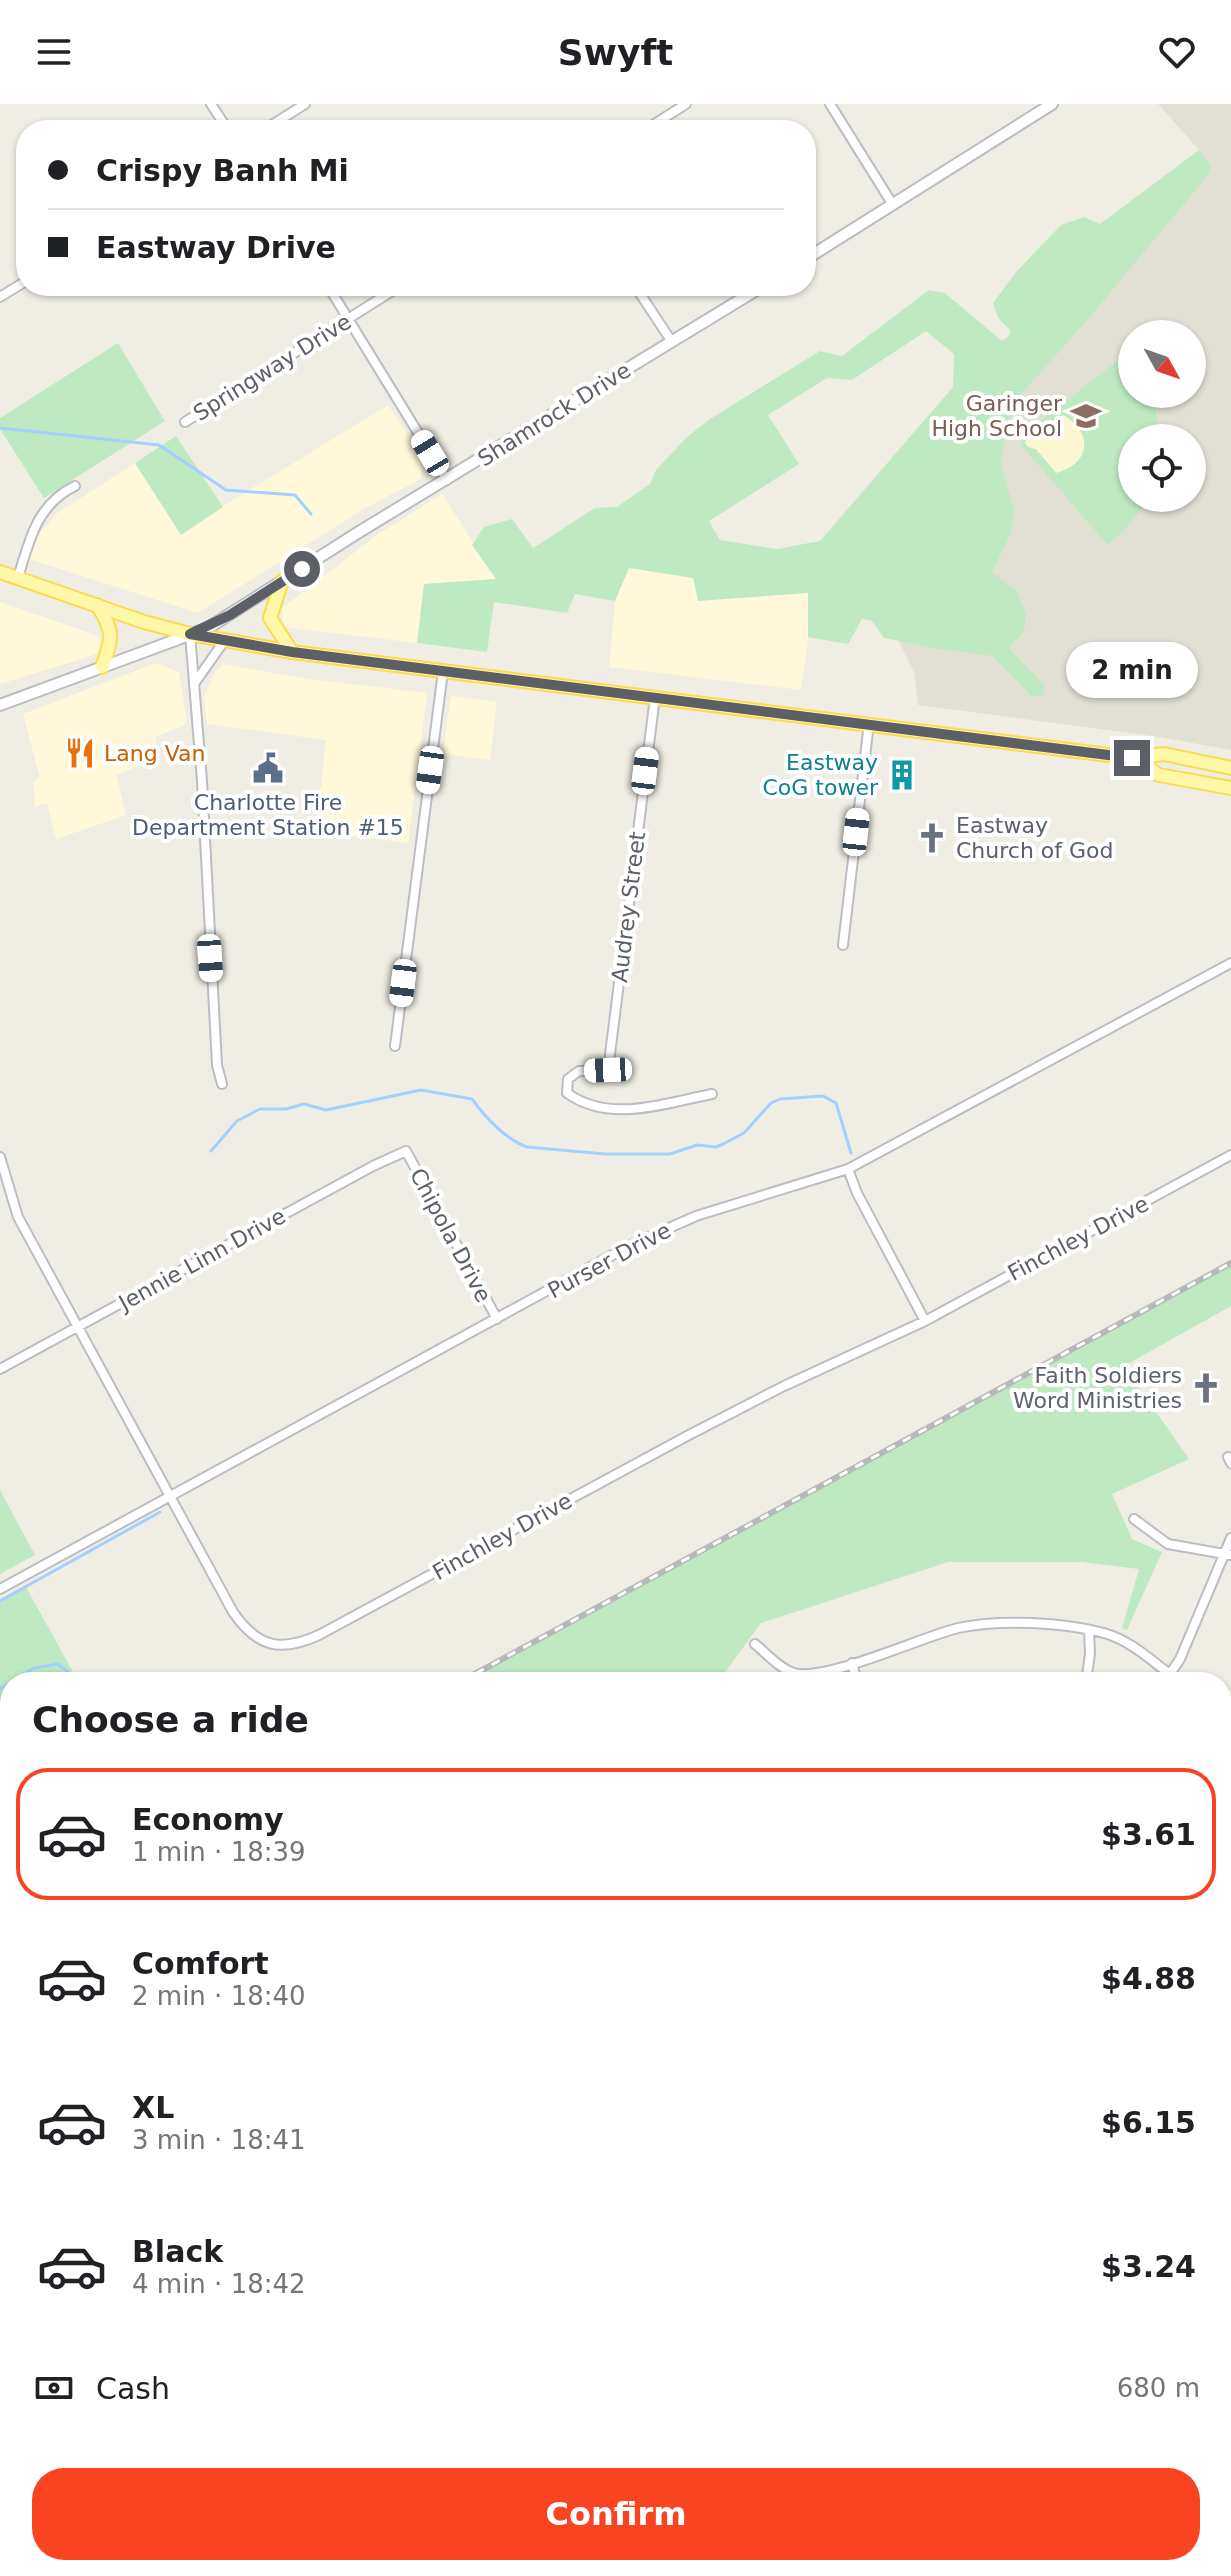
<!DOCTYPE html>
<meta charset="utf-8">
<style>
body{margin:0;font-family:"DejaVu Sans",sans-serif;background:#f6f6f6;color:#202124;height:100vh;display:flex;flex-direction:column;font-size:30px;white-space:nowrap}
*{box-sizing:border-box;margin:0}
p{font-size:26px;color:#757577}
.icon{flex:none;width:44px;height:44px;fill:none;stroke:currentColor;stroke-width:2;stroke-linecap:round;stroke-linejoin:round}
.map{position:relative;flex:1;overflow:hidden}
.sheet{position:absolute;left:0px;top:1568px;width:1232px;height:904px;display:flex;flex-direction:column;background:#fff;border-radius:32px 32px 0 0;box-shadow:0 2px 6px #0004}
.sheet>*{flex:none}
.top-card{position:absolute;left:16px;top:16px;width:800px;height:176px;border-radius:32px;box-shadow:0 2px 6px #0004;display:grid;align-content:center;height:176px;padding:0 32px;background:#fff}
.needle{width:52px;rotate:130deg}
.tools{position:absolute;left:1118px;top:216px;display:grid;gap:16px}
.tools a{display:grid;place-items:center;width:88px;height:88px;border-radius:50%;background:#fff;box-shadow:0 2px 6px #0004;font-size:40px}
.end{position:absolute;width:36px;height:36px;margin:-18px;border:10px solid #5c5f66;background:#fff;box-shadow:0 0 0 4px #fff}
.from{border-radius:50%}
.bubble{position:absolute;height:56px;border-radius:28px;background:#fff;box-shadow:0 2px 6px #0004;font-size:26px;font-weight:700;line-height:56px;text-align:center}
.car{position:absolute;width:24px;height:48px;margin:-24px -12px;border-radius:10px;box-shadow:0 0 6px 2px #0007;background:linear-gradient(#fff 24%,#345 0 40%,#fff 0 76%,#345 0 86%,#fff 0)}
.top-card b{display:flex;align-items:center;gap:28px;height:76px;font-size:30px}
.top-card b+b{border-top:2px solid #e0e0e0}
.top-card i{width:20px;height:20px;background:#202124}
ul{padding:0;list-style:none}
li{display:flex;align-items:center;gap:24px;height:132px;margin:0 16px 12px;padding:0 16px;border:4px solid transparent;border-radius:32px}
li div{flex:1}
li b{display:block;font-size:30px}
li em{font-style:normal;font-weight:700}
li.active{border-color:#f84421}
li>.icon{width:72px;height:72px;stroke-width:1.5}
h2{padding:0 32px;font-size:36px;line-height:96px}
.pay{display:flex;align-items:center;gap:20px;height:88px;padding:0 32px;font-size:30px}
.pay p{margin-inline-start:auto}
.button{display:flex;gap:16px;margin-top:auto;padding:16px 32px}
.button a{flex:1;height:92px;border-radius:32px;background:#f84421;color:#fff;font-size:32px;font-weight:700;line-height:92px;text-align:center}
header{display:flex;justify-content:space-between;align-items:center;height:104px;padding:0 32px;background:#fff;font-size:36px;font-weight:700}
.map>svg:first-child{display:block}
.commercial{fill:#fff9d9}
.education{fill:#e2e0d4;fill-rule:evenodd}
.green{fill:#bee9c2;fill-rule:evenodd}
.sand{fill:#fdf7d1}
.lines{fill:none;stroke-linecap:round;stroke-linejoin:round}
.stream{stroke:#a4d0ff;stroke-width:3}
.minor-casing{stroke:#bbbdc4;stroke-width:12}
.tertiary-casing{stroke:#bbbdc4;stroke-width:14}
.primary-casing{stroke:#fddb4f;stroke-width:16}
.minor{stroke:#fff;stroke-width:8}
.tertiary{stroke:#fff;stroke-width:10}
.primary{stroke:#fff8a9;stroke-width:12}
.rail-casing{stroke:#b7b8b9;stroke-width:6}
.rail{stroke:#fff;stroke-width:3;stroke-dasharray:9;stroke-linecap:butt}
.route{stroke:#5c5f66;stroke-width:10}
.labels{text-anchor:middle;stroke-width:8;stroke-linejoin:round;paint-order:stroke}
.street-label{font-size:22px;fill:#5c5f66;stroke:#fff}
.education-label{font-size:22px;fill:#785e54;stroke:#fff;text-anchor:end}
.food-label{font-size:22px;fill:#c56008;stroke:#fff;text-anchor:start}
.culture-label{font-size:22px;fill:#0d838f;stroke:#fff;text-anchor:end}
.service-label{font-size:22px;fill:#4e5e75;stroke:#fff}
.worship-label{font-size:22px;fill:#5b616d;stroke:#fff;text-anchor:start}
</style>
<header><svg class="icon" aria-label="menu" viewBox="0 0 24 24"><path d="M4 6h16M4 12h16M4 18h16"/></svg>Swyft<svg class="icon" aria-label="heart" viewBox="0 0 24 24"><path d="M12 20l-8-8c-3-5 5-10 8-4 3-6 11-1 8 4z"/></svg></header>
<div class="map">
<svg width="1231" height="2472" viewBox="0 0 1231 2472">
<rect width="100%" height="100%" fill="#f0eee4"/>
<path class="commercial" d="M388,301L423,354L421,375L367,403L198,509L29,455L37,432L56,410L135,359L181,431L202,415Z
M442,390L497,475L424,480L417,539L285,523L281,505L377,431Z
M820,455L801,586L609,563L618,465Z
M0,498L96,531L101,540L99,547L94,551L0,580Z
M156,559L179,568L187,620L155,633L159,654L116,671L126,711L56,735L47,699L35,703L33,677L40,674L23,610Z
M223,560L301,574L427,589L408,739L316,727L326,636L207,620L204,594L213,571Z
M451,592L497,598L490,656L443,650Z"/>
<path class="education" d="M1158,0H1231V646L1159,633L918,601L914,568L839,419L1199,46ZM1132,230H1192V290H1132ZM1132,334H1192V394H1132Z"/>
<path class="green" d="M1199,46L1211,61L1209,70L1094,208L1017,295L1006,324L1001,359L1014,407L1011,429L992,468L1018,488L1026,511L1024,527L1009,544L1045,582L1043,592H1031L993,552L933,544L884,534L872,517L862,515L848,540L808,533V489L698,497L693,474L629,464L615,497L575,490L567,509L494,498L487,548L417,539L424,480L496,475L472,441L484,423L512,415L533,444L595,404L617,403L650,380L656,366L687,333L710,315L820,247L842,252L929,186L945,189L1002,237L1009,232L1010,226L998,214L993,199L1016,168L1061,121L1084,113L1100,120ZM926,227L954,250L953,283L820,437L777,445L720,436L709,417L799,360L768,311L827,274L852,276Z
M118,239L165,317L44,394L0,325V314Z
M1126,250L1132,259V290H1149L1155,302L1160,334H1132V394H1147C1138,413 1124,428 1108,441L1021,341L1022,332L1030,325Z
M176,332L223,403L181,431L135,359Z
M1231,1160V1202L1124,1262L1189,1355L1112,1390L1132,1435L1162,1448L1127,1526L1122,1524L1139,1465L1081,1458H948L761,1519L718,1578H464Z
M0,1386L35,1451L0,1470Z
M26,1483L73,1568L79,1573L73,1578H10V1596L0,1602V1498Z
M1222,2457L1231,2460V2472H967L966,2462H1222Z"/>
<path class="sand" d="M1063,311C1094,328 1091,360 1056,369L1036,345L1028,343L1025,339L1030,330L1037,331Z"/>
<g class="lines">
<path class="stream" d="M0,324L159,341L226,386L295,391L311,410
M211,1047L237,1017L260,1005H286L304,1000L326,1006L421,986L472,995C485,1013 506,1036 527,1043L605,1050H670L697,1041L716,1043L723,1040L744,1029L771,999L780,995L823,992L836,999L851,1049
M0,1497L160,1408
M11,1578L34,1564L58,1560L80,1578
M0,1585L10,1579
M1222,2461L1231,2463
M178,2462L180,2472
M1100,2462V2472
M134,2472L145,2462"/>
<g class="minor-casing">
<path id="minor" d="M211,0L228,26
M830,0L893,101
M264,26L305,0
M645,26L686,0
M328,182L447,376
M635,182L672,238
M0,193L26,177
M185,318L400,182
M18,474C29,437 37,400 75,382
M190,530L202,677L217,961L222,980
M194,580L225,536
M655,593L608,966L579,967L568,975L567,989C610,1020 664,999 712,990
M843,841L869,619
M395,942L443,567
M0,1053L18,1113L233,1508C257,1543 280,1549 319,1531L687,1332L784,1282L925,1217L1231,1051
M848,1065L857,1089L925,1217
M0,1265L373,1062L406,1047L497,1215
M1228,1353L1231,1359
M1134,1415L1168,1440L1231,1451
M0,1485L629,1142L696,1112L848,1065L1231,859
M755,1540C766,1549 780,1565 794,1569C825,1578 921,1533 958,1524C1000,1515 1063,1518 1104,1529C1135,1538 1155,1561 1181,1578
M852,1559L857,1578
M1170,1570L1180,1555L1231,1434
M1086,1578L1090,1550L1089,1526
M1222,1597L1231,1601
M1222,1732L1231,1728
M1222,1900C1231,1924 1231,1961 1222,1986
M0,1955L10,1949
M0,2147L10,2134
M1222,2149L1231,2136
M0,2288L10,2299
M1222,2367L1231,2368
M610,2462L615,2472
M307,2472L308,2462"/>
</g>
<g class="tertiary-casing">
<path id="tertiary" d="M806,155L1052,0
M0,601L208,524L359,428L763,182"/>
</g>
<g class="primary-casing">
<path id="primary" d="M0,468L144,518L190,530L292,548L1132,654L1164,650L1231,664
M282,477L270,514L292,548
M97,501C114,526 113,535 102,563
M1132,654L1159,671L1231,684"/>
</g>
<use href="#minor" class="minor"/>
<use href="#tertiary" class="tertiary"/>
<use href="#primary" class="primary"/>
<g class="rail-casing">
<path id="rail" d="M460,1578L1231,1159
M0,1828L10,1823"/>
</g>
<use href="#rail" class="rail"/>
</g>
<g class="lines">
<path class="route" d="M302,465L230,511L190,530L292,548L1132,654"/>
</g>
<defs>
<g id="school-bare" transform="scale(2.4)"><path d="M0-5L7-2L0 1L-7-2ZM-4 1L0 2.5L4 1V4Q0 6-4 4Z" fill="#8d6e63" stroke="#fff" stroke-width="2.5" paint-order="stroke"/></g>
<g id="restaurant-bare" transform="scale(2.4)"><path d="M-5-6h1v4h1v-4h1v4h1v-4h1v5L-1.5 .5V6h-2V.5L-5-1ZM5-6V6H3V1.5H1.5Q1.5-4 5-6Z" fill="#e8710a" stroke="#fff" stroke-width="2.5" paint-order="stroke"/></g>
<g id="civic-bare" transform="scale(2.4)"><path d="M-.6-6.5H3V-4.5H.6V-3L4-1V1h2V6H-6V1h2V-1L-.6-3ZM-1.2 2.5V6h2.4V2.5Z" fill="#5c6f8a" stroke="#fff" stroke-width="2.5" paint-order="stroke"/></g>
<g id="building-bare" transform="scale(2.4)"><path d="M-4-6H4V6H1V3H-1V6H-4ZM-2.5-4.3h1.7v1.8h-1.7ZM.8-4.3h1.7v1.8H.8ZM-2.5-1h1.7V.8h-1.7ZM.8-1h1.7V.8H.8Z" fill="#0f9aa8" stroke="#fff" stroke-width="2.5" paint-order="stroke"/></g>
<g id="church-bare" transform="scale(2.4)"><path d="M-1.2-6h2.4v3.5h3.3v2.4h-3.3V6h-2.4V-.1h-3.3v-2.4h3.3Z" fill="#6b7280" stroke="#fff" stroke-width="2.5" paint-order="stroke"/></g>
</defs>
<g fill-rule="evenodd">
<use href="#school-bare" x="1086" y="312"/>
<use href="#restaurant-bare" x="80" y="649"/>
<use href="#civic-bare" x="268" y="664"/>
<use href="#building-bare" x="902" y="671"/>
<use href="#church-bare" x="932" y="734"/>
<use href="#church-bare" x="1206" y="1284"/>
</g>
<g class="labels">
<g class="street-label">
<text transform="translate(272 263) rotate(-32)" y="8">Springway Drive</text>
<text transform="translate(554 310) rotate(-32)" y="8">Shamrock Drive</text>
<text transform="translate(628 803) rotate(-83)" y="8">Audrey Street</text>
<text transform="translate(451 1131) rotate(62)" y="8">Chipola Drive</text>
<text transform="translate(1078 1134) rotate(-28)" y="8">Finchley Drive</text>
<text transform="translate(202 1155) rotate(-29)" y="8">Jennie Linn Drive</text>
<text transform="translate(609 1156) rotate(-28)" y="8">Purser Drive</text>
<text transform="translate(502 1432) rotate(-29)" y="8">Finchley Drive</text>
</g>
<g class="education-label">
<text x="1062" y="307">Garinger<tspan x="1062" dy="25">High School</tspan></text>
</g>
<g class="food-label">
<text x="104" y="657">Lang Van</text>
</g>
<g class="culture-label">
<text x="878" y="666">Eastway<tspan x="878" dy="25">CoG tower</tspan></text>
</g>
<g class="service-label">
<text x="268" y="706">Charlotte Fire<tspan x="268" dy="25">Department Station #15</tspan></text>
</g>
<g class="worship-label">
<text x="956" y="729">Eastway<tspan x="956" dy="25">Church of God</tspan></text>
<text x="1182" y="1279" text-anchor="end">Faith Soldiers<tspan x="1182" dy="25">Word Ministries</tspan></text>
</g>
</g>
</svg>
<div class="tools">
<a><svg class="needle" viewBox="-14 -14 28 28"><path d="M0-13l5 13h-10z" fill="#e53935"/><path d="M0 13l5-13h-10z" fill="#757577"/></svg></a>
<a><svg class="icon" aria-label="locate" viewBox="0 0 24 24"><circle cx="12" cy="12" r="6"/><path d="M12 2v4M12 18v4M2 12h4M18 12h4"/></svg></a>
</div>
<i class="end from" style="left:302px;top:465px"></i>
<i class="end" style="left:1132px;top:654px"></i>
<div class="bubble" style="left:1066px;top:538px;width:132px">2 min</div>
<i class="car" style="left:430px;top:349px;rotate:329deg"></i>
<i class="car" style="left:430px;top:666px;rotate:188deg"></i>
<i class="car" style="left:645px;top:667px;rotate:7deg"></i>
<i class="car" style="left:856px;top:728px;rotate:6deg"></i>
<i class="car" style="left:210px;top:854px;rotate:176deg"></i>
<i class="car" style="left:403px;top:879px;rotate:187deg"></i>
<i class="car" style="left:608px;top:966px;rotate:268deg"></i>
<div class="top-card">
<b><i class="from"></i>Crispy Banh Mi</b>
<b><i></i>Eastway Drive</b>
</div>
<section class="sheet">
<h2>Choose a ride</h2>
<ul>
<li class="active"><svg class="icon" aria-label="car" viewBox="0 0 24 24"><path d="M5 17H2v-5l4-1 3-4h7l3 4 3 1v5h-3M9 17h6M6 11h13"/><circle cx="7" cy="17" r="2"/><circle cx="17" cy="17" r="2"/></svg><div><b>Economy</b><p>1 min · 18:39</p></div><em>$3.61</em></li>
<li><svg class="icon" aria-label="car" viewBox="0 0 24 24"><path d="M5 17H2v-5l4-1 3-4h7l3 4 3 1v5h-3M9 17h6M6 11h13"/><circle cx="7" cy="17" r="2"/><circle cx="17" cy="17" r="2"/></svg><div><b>Comfort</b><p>2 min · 18:40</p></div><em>$4.88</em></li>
<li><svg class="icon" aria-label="car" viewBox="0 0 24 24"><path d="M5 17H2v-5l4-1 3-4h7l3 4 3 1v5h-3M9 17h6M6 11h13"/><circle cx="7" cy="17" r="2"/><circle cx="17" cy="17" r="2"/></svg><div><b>XL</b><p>3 min · 18:41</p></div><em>$6.15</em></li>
<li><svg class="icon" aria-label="car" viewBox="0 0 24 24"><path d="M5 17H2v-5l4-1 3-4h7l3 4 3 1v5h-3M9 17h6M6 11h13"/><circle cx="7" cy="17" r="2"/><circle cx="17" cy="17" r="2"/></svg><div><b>Black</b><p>4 min · 18:42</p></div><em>$3.24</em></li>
</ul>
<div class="pay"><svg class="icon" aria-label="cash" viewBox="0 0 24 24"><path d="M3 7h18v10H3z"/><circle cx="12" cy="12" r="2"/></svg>Cash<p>680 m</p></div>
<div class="button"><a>Confirm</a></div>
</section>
</div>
